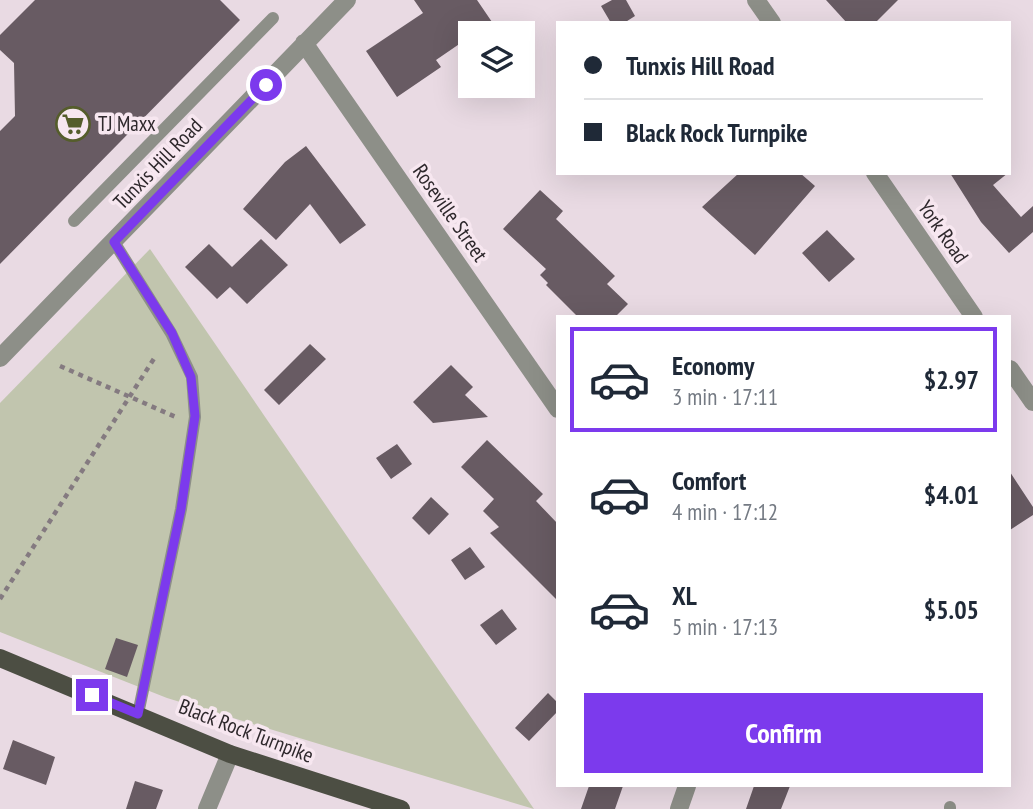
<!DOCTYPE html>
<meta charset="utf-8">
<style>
body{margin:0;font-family:"PT Sans Narrow",sans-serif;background:#f2f2f3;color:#1f2937;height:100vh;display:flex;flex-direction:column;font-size:26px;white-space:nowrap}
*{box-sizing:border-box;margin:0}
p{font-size:23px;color:#747a83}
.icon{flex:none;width:38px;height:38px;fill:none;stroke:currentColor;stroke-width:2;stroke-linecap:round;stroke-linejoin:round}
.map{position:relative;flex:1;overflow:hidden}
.sheet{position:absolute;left:556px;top:315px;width:455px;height:472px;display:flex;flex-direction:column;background:#fff;border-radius:0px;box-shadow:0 7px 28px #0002}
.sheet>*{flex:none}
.hud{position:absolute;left:556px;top:21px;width:455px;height:154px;border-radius:0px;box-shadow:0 7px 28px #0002;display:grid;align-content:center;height:154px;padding:0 28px;background:#fff}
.fabs{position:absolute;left:458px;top:21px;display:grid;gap:14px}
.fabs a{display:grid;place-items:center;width:77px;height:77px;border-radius:0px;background:#fff;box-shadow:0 7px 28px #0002;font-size:35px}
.end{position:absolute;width:32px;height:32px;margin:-16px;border:9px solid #7c3aed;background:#fff;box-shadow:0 0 0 4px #fff}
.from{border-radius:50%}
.hud b{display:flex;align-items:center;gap:24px;height:66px;font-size:26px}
.hud b+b{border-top:2px solid #e0e1e3}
.hud i{width:18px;height:18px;background:#1f2937}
ul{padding:12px 0 0;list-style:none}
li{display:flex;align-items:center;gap:21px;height:105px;margin:0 14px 10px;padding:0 14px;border:4px solid transparent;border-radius:0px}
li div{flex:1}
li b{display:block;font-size:26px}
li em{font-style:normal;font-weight:700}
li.selected{border-color:#7c3aed}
li>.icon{width:63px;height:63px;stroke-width:1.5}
.primary-button{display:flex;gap:14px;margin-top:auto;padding:14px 28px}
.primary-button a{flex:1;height:80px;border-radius:0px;background:#7c3aed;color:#fff;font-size:28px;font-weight:700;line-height:80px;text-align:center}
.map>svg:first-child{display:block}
.green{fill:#c1c5ae}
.building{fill:#685b63}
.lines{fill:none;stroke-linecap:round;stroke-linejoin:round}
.path{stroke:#847a80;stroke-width:4.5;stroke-dasharray:5 5;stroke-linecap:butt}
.lane{stroke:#8d8f88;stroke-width:12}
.street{stroke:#8d8f88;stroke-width:18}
.primary{stroke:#4c4e43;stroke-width:18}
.route{stroke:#7c3aed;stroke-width:9}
.labels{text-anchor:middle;stroke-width:7;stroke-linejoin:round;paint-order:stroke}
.poi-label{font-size:21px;fill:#2e282c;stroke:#f7e7f0;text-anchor:start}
.street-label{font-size:21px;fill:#2e282c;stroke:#f7e7f0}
</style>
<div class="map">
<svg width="1033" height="809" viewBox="0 0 1033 809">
<rect width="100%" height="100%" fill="#e9dae3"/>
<path class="green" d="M150,249L534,809L167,698L0,632V403Z"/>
<path class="building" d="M35,0H220L240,20L0,264V131L15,116L14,63L0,50V35Z
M414,0H477L492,22L471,33V36L436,60L441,67L397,97L366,51L423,13Z
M612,0H626L635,16L624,23H611L601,6Z
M826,0H898L875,23H847Z
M306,146L366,225L340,244L310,204L276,240L243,209L285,162Z
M739,173H800L815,186L755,255L702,207Z
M950,173H1008L993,185L1021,217L1033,206V232L1009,253L981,222Z
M540,190L563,211L556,219L615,276L607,284L628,304L615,317H578L546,285L548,283L540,275L546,269L503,229Z
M827,230L855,259L829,282L802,253Z
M261,239L288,265L247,304L230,287L217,299L185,267L209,244L232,267Z
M310,344L326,359L279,405L264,390Z
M451,365L473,387L465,395L488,417L433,423L413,402Z
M487,440L543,494L536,501L558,524V601L490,533L499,527L483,511L494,499L461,467Z
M397,444L412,464L391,479L376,458Z
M1010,472L1033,507V515L1010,530Z
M431,497L449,514L429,535L412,518Z
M470,547L485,567L465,580L451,560Z
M502,609L517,629L496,645L480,625Z
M116,638L138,645L127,677L105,669Z
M548,693L558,703V711L529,741L515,728Z
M13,740L55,757L46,785L3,769Z
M135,781L163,790L156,809H126Z
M589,786H623L615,809H581Z
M754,786H790L781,809H746Z"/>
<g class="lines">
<path class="path" d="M60,366L178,418
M0,599L155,357"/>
<path class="lane" d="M74,221L273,18
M114,242L171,333L192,377L195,417L181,509L138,714
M950,809V807"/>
<path class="street" d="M756,0L772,23
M304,43L558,409
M875,173L974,317
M0,358L347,0
M1010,369L1033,402
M207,809L230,754
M679,809L687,786"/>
<path class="primary" d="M0,658L230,754L401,809"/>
</g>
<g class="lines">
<path class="route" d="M92,695L138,714L181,509L195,416L191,377L172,333L114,242L266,85"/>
</g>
<defs>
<g id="supermarket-ring" transform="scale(1.75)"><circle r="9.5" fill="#f7e7f0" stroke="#555d2b" stroke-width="1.5"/><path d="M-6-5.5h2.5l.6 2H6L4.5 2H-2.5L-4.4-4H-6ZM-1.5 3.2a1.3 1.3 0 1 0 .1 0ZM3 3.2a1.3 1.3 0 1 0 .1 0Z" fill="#555d2b"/></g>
</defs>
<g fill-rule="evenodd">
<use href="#supermarket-ring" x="73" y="124"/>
</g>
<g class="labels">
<g class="poi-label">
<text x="98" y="131">TJ Maxx</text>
</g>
<g class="street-label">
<text transform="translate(158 164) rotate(-46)" y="7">Tunxis Hill Road</text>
<text transform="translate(450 213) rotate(55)" y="7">Roseville Street</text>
<text transform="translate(943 232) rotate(55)" y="7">York Road</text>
<text transform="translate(246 731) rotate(21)" y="7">Black Rock Turnpike</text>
</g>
</g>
</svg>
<div class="fabs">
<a><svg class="icon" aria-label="layers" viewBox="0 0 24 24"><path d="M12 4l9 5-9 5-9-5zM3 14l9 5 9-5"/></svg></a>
</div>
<i class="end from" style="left:266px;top:85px"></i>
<i class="end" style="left:92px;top:695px"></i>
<div class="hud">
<b><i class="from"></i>Tunxis Hill Road</b>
<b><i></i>Black Rock Turnpike</b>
</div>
<section class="sheet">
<ul>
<li class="selected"><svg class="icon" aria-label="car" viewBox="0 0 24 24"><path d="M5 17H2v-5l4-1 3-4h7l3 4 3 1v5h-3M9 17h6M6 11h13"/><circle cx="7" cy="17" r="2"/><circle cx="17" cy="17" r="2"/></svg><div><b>Economy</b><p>3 min · 17:11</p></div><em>$2.97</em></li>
<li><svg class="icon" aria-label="car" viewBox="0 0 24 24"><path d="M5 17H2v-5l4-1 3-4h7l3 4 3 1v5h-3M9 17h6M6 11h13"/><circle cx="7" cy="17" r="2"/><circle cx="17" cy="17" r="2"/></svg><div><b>Comfort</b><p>4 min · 17:12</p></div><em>$4.01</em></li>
<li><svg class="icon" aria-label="car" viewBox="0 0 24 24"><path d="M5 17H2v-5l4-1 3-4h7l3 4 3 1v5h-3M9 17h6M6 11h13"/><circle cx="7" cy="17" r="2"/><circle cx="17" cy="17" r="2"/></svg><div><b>XL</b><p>5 min · 17:13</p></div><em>$5.05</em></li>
</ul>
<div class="primary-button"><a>Confirm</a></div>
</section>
</div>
